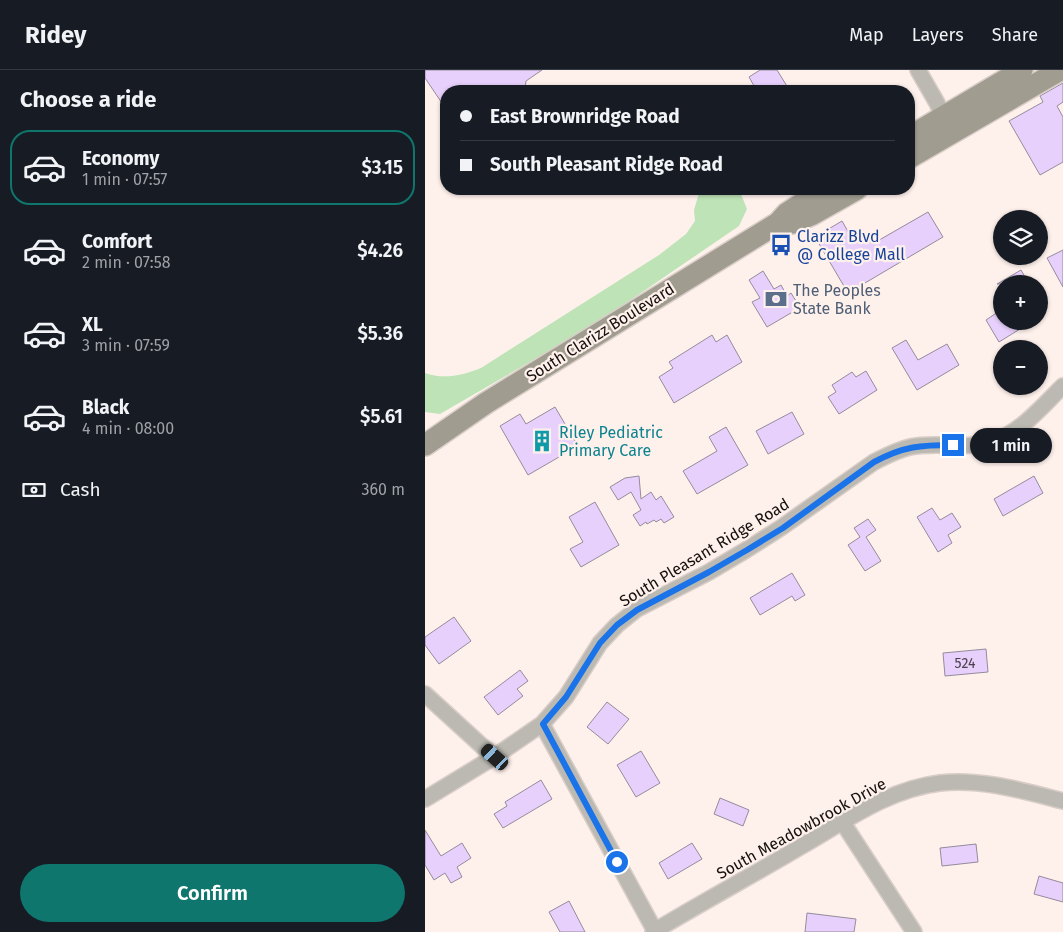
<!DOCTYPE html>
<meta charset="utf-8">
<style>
body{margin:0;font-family:"Fira Sans",sans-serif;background:#20242c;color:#f1f3f6;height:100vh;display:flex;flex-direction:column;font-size:19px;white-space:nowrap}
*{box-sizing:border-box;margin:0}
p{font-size:16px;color:#9ea1a6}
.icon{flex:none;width:28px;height:28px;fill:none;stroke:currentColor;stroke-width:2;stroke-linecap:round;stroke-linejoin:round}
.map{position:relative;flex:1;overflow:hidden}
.side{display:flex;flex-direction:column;background:#171b24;width:425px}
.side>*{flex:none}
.hud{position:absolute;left:15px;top:15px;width:475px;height:110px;border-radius:20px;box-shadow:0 1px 4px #0004;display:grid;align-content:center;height:110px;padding:0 20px;background:#171b24}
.buttons{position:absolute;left:568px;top:140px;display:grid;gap:10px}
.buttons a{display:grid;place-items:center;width:55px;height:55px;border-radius:50%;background:#171b24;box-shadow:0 1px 4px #0004;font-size:25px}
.end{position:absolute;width:22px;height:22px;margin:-11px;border:6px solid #1a73e8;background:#fff;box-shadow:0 0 0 2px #fff}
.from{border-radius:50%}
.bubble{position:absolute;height:35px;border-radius:18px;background:#171b24;box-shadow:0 1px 4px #0004;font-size:16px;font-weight:600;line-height:35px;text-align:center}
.car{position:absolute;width:15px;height:30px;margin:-15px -8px;border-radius:6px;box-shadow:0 0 4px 1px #0007;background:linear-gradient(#222 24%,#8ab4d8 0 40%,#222 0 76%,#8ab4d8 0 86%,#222 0)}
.hud b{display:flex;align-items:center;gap:18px;height:48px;font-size:19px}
.hud b+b{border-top:1px solid #363941}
.hud i{width:12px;height:12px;background:#f1f3f6}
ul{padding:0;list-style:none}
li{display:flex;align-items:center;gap:15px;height:75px;margin:0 10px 8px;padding:0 10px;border:2px solid transparent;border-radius:20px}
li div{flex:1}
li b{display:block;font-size:19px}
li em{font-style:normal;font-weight:600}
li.selected{border-color:#0f766e}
li>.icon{width:45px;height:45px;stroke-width:1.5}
h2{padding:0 20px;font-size:22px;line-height:60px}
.pay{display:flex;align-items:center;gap:12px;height:55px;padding:0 20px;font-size:19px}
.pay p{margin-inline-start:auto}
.cta{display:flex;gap:10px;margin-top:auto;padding:10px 20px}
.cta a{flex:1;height:58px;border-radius:30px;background:#0f766e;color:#fff;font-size:20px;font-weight:600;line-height:58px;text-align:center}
header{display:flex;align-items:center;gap:30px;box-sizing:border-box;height:70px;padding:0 25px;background:#171b24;border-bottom:1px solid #363941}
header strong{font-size:24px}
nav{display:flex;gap:28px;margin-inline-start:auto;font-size:18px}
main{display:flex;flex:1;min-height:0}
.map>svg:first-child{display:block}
.green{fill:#bee3b7}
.building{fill:#e8d0fc;stroke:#948b9b}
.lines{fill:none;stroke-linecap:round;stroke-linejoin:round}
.street-casing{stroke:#d9cdc8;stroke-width:18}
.secondary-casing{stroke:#d9cdc8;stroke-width:24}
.street{stroke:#bbb9b1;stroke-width:15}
.secondary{stroke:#a09c90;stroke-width:21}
.route{stroke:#1a73e8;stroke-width:6}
.labels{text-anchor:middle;stroke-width:4.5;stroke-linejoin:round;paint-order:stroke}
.number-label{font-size:14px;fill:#4b414a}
.transit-label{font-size:16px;fill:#164399;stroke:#fef1ec;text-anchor:start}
.service-label{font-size:16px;fill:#4e5e75;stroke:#fef1ec;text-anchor:start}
.street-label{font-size:16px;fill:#17110e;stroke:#fef1ec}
.culture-label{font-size:16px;fill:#0d838f;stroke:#fef1ec;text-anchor:start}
</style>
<header>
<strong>Ridey</strong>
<nav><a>Map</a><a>Layers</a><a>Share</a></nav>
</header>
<main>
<section class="side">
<h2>Choose a ride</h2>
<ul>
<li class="selected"><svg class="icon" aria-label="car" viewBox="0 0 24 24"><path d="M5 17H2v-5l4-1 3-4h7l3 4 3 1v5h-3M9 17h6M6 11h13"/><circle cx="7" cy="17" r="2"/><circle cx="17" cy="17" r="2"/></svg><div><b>Economy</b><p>1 min · 07:57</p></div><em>$3.15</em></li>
<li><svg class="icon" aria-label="car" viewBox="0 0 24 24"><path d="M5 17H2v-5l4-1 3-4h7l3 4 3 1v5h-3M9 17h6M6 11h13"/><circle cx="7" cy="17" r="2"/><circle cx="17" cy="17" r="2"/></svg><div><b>Comfort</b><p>2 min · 07:58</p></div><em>$4.26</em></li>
<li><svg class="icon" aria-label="car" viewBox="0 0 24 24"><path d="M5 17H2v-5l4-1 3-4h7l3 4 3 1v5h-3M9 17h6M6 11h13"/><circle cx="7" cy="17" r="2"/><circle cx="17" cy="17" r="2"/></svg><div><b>XL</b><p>3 min · 07:59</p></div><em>$5.36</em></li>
<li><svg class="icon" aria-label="car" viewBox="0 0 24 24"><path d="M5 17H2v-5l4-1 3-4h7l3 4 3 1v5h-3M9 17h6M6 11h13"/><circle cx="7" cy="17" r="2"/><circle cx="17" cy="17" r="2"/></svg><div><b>Black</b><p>4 min · 08:00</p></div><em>$5.61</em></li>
</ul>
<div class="pay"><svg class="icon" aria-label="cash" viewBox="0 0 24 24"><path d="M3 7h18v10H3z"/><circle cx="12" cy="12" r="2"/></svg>Cash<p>360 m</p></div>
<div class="cta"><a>Confirm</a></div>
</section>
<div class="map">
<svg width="638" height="862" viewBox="0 0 638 862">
<rect width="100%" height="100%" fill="#fef1ec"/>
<path class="green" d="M281,119H309L316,124L322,139L314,156L172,253L15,344L0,342V303C19,310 38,305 56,298L234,185L261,164L270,151L269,140L274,123Z"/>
<path class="building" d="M0,0H117L101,11L100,18L96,21H21V39L0,8Z
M335,0H352L365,21H332L324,7Z
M638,13V32L632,36L638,47V92L615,105L584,51L618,32L615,26Z
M503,142L518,167L423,223L390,167L417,151L429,172L444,164L449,173Z
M638,180V217L622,188Z
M596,200L604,214H572Z
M338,201L349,219L356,215L362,226L366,223L371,231L367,234L371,240L342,257L327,232L335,228L324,210Z
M576,240V251H608L574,272L561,250Z
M287,265L291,272L302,265L317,292L249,333L234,307L248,298L244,292Z
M481,270L493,290L522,274L534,295L492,320L467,278Z
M441,301L452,320L414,344L403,327L411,322L407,315L427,302L431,307Z
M130,337L153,376L103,405L75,356L95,344L101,354Z
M367,342L379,364L343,384L331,361Z
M301,357L323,395L272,424L258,401L292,381L284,367Z
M214,406L216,429L226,422L231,430L236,426L249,447L239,453L236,449L231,452L229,450L222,454L221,452L215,456L208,445L216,440L206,422L193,430L185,417L200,408Z
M609,406L618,423L578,446L569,429Z
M170,432L194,475L156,497L145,479L158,472L144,447Z
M507,438L515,450L527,443L536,457L523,465L527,473L513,482L492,447Z
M443,449L451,460L441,467L456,491L440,501L423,475L435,467L429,458Z
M367,503L380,525L370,531L367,526L335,545L325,528Z
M29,547L46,571L14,594L0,575V567Z
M561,579L563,602L520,606L518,583Z
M95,600L103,611L92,619L98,626L73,645L59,627Z
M182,632L204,649L183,674L162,657Z
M216,681L235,713L211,727L192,695Z
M116,710L127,729L78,758L69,744L82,736L80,732Z
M295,728L324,740L318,756L289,744Z
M0,760L16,786L37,773L46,788L32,797L37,807L26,813L20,803L9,810L0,795Z
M267,773L277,789L243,809L234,793Z
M551,774L553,792L517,796L515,778Z
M614,806L638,813V832L609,824Z
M144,831L160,862H135L124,842Z
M382,843L431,849L429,862H380Z"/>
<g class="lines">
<g class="street-casing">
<path id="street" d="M493,0L512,33L522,56
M0,624L69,687
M117,654L230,861
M0,729L69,687L117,654L141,627L175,573L192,555L212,539L284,502L321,480L357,457L449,392C461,386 472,380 485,377C511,371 539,380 566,372C596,363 616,337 638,316
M418,753L489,862
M228,862C276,833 326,806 375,777C419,752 463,719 515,713C555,708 599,721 638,731"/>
</g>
<g class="secondary-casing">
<path id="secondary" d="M484,67L597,0
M484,88L635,0
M353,153H368L386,145L432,119
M0,375L61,333L353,153L362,143L399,119"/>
</g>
<use href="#street" class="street"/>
<use href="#secondary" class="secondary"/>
</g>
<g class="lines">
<path class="route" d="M192,792L118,654L141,627L175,573L192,555L212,540L284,502L322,480L358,458L449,392C479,376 496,375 528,375"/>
</g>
<defs>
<g id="bus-bare" transform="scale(1.725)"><path d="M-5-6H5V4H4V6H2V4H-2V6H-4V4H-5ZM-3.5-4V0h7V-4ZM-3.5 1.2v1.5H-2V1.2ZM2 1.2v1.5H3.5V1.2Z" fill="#1a4fb4" stroke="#fef1ec" stroke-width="2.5" paint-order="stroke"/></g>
<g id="bank-bare" transform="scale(1.725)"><path d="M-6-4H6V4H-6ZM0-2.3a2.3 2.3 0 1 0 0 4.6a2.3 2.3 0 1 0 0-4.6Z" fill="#5c6f8a" stroke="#fef1ec" stroke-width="2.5" paint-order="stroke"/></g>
<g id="building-bare" transform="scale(1.725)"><path d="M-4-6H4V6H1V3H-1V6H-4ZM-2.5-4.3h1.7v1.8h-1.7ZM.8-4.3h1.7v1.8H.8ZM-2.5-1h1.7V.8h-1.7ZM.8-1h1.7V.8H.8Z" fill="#0f9aa8" stroke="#fef1ec" stroke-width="2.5" paint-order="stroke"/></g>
</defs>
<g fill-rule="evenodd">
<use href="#bus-bare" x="356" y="175"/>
<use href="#bank-bare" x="351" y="229"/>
<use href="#building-bare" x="117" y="371"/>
</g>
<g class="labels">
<g class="number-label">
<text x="540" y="598">524</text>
</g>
<g class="transit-label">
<text x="372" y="172">Clarizz Blvd<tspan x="372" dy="18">@ College Mall</tspan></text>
</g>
<g class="service-label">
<text x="368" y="226">The Peoples<tspan x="368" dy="18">State Bank</tspan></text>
</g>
<g class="street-label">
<text transform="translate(175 262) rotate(-32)" y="6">South Clarizz Boulevard</text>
<text transform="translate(279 482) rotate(-31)" y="6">South Pleasant Ridge Road</text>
<text transform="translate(376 758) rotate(-29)" y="6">South Meadowbrook Drive</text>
</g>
<g class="culture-label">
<text x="134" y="368">Riley Pediatric<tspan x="134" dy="18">Primary Care</tspan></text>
</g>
</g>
</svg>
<div class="buttons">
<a><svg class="icon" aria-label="layers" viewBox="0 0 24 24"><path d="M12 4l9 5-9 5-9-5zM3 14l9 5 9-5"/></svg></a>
<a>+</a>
<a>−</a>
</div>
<i class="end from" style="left:192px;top:792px"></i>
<i class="end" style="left:528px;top:375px"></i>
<div class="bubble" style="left:545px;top:358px;width:82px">1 min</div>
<i class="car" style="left:70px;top:687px;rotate:312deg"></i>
<div class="hud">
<b><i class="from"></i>East Brownridge Road</b>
<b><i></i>South Pleasant Ridge Road</b>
</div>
</div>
</main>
